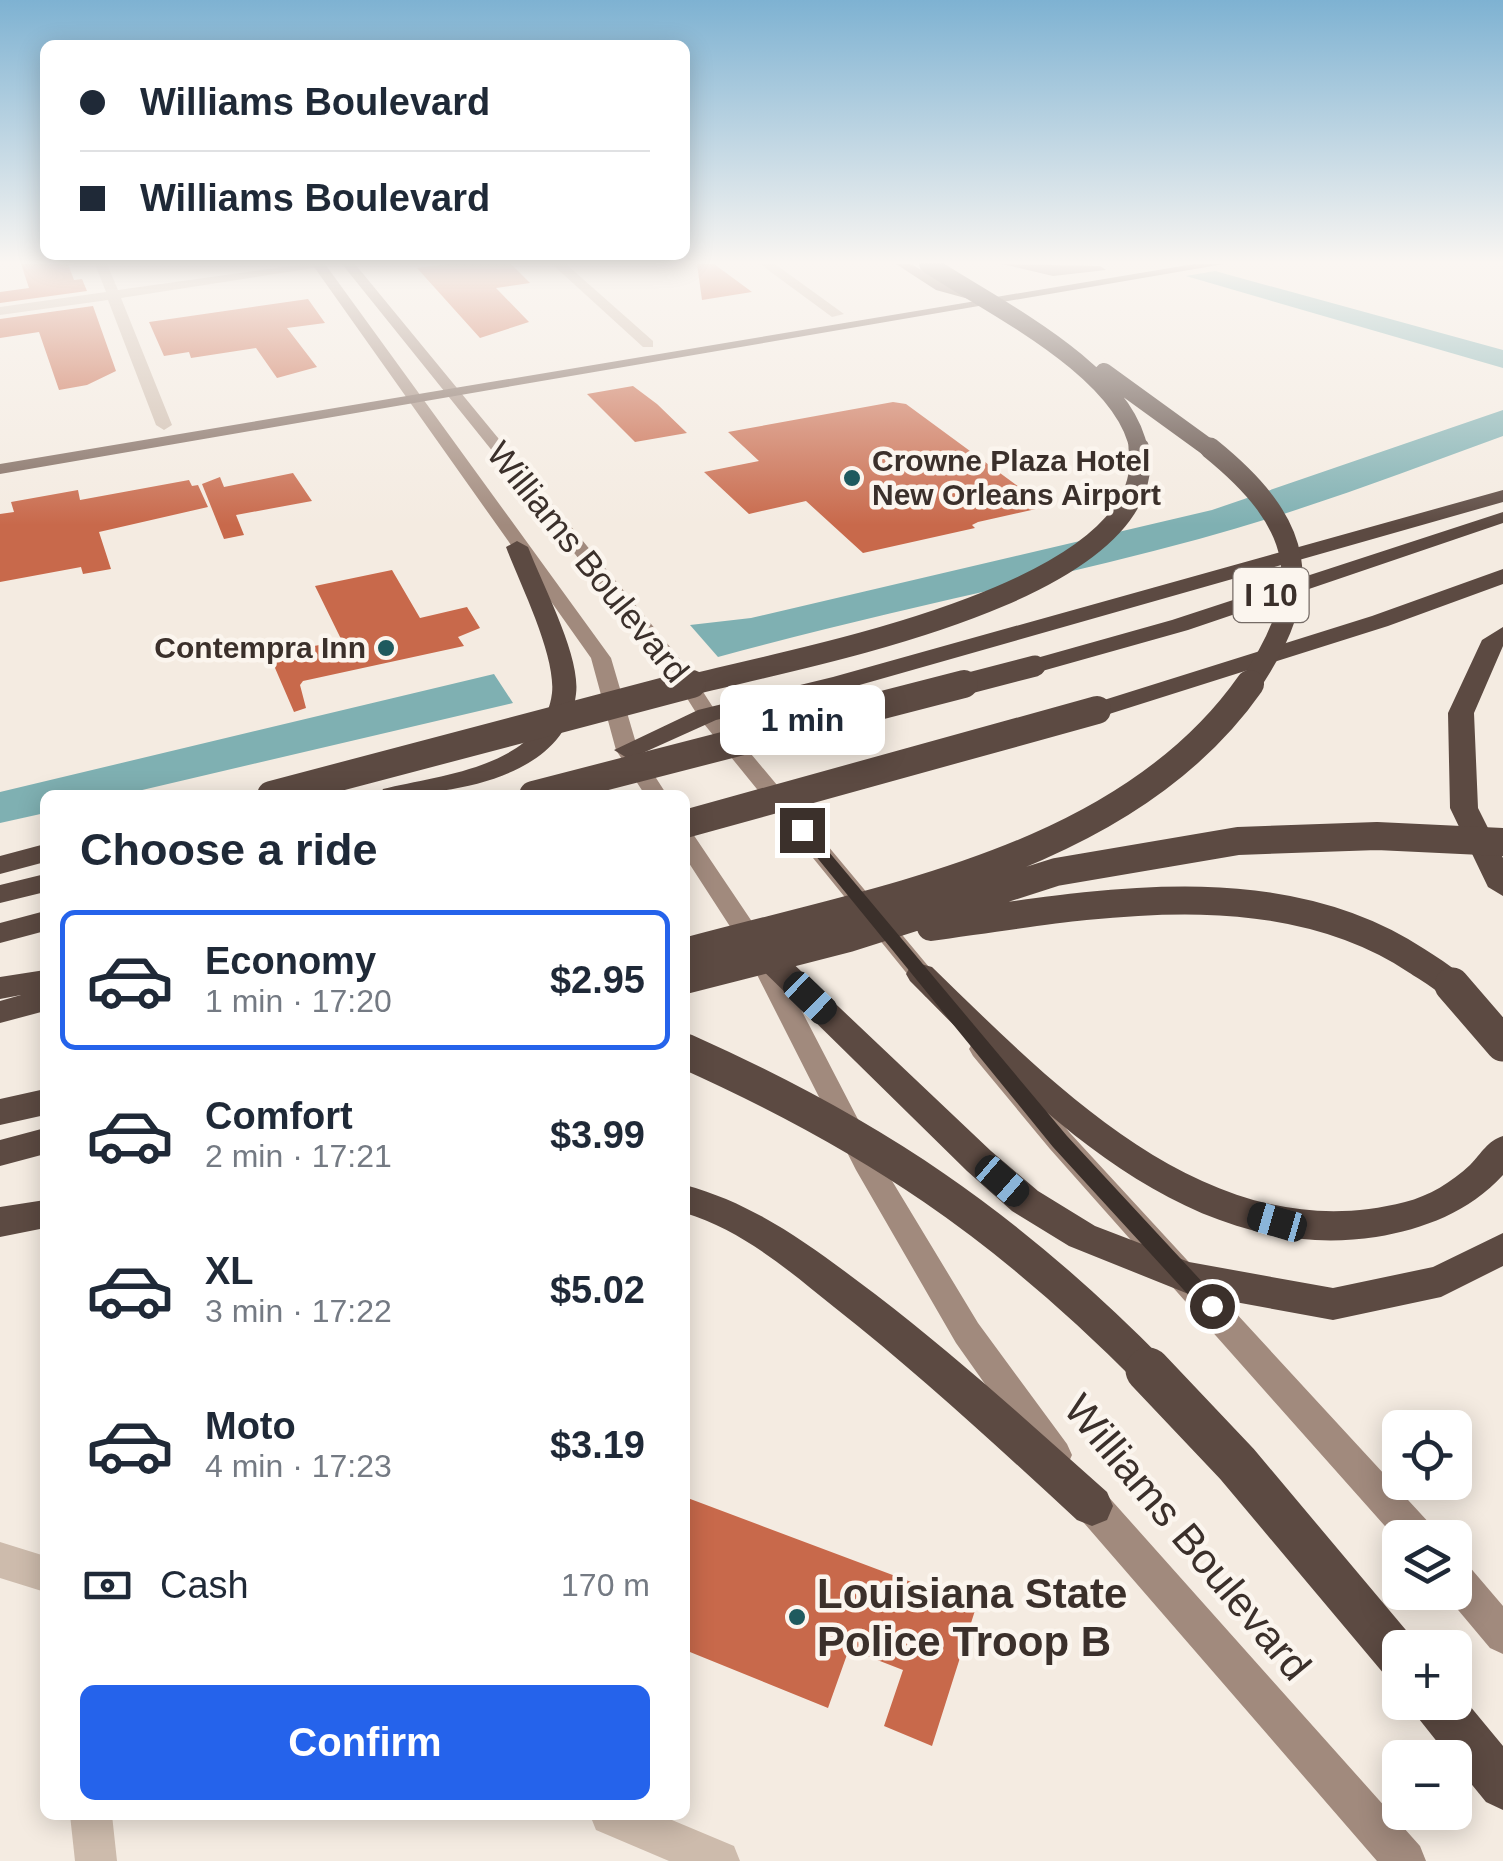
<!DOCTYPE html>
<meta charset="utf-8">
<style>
body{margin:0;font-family:Arial,sans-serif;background:#f2f2f3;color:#1f2937;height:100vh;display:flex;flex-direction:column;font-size:38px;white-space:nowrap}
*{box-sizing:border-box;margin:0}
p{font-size:32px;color:#747a83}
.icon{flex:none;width:55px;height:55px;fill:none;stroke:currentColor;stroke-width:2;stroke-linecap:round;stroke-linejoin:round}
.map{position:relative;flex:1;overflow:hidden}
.drawer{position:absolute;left:40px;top:790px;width:650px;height:1030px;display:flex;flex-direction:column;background:#fff;border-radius:15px;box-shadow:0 5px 25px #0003}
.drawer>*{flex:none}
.banner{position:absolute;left:40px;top:40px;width:650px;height:220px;border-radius:15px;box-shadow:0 5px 25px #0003;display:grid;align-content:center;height:220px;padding:0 40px;background:#fff}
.fabs{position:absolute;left:1382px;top:1410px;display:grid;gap:20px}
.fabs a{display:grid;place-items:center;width:90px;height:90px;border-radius:15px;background:#fff;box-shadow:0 5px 25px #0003;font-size:50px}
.end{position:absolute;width:45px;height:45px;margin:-22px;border:12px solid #3b302b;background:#fff;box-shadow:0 0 0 5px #fff}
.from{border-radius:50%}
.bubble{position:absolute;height:70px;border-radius:15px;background:#fff;box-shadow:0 5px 25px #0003;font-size:32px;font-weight:600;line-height:70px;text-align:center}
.car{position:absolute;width:30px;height:60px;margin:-30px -15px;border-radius:12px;box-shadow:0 0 8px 2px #0007;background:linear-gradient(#222 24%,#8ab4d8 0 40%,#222 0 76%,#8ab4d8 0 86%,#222 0)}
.banner b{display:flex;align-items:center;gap:35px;height:95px;font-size:38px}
.banner b+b{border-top:2px solid #e0e1e3}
.banner i{width:25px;height:25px;background:#1f2937}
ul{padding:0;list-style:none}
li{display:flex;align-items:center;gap:30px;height:140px;margin:0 20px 15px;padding:0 20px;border:5px solid transparent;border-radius:15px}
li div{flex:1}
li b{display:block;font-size:38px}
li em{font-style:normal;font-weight:600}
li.active{border-color:#2563eb}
li>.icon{width:90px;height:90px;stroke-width:1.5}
h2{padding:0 40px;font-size:45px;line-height:120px}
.pay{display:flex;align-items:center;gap:25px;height:110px;padding:0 40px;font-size:38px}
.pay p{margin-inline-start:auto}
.button{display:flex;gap:20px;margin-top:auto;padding:20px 40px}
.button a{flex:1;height:115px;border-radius:15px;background:#2563eb;color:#fff;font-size:40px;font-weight:600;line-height:115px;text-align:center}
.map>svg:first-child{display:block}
.water{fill:#7fb0b2}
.building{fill:#c8694b}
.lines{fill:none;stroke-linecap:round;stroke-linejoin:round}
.street{fill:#cdbbac;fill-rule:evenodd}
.secondary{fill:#a18a7d;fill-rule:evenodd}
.primary{fill:#7d675c;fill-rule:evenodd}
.highway{fill:#5c4a42;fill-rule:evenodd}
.highway-bridge-far4{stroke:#5c4a42;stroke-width:18}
.highway-bridge-far3{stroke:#5c4a42;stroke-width:21}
.highway-bridge-far2{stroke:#5c4a42;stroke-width:28}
.highway-bridge-far1{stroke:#5c4a42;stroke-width:35}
.highway-bridge{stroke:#5c4a42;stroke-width:45}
.route{fill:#3b302b}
.poi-dot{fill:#1f5a5e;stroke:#fbf5ee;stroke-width:4}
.labels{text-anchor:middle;stroke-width:9;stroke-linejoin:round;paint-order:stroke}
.far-poi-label{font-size:30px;font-weight:bold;fill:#3b302b;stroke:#fbf5ee;text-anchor:start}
.shield{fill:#fbf5ee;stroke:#756b66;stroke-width:2.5}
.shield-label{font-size:32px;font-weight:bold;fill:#3b302b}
.street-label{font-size:35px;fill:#3b302b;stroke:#fbf5ee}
.near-street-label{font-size:42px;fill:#3b302b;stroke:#fbf5ee}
.near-poi-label{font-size:42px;font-weight:bold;fill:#3b302b;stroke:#fbf5ee;text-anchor:start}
</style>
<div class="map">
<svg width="1503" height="1861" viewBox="0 0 1503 1861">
<rect width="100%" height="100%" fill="#f4ebe1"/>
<path class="water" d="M1215,271L1503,350V368L1186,276Z
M1503,410V436C1402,473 1303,511 1199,539C1040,582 877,613 718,657L690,625L751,618L1212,510Z
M494,674L513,703L121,795H45V813L0,823V792Z"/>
<path class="building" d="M21,264H68L74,280L82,279L87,291L0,303V292L29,288Z
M446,264H511L530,283L496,288L529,322L480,338L417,268Z
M697,264H714L752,292L702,300Z
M308,299L325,323L287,328L317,367L277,378L256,348L191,358L189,352L164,356L149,322Z
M93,306L116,371L87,385L59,390L39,332L0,338V319Z
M633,386L657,404L687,433L635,442L587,394Z
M893,402L906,404L1041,503L1031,505L1036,509L978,522L972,525L975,528L863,553L806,501L749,514L704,472L759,461L728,432Z
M293,473L312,501L236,515L244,535L224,539L202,484L220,477L224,487Z
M189,480L192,486L198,485L208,507L99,532L111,569L83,574L81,567L0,582V514L14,512L11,502L78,490L80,500Z
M392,570L420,618L467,607L480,628L458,637L464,646L303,681L300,685L306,708L294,712L269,654L342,641L315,586Z
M685,1497L930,1589L932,1583L978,1601L932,1746L884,1726L903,1670L849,1649L828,1708L685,1650Z"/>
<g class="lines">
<path class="street" d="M95,264H107L118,290L305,264L326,266L121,298L172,425L164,430L156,425L108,300L0,315V307L106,292Z
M552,264H566L653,341V347H643Z
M760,264H775L844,314L832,317Z
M0,1542L45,1556V1592L0,1578Z
M70,1815H112L117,1861H75Z
M590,1815H660L734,1846L740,1861H669L596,1830Z"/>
<path class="secondary" d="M312,264H325L611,658L638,750L667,795H645L616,750L591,658Z
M342,264H355L689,670L716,712L944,985L948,991L944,997H926L700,719L673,676Z
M685,832L693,834L767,944L877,1156L978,1323L1067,1444L1072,1455L1067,1466L1055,1471L1043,1466L956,1343L856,1170L742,945L685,857Z
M983,1039L993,1042L1070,1133L1432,1526L1437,1538H1400V1543L1050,1149L973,1056L969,1049L973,1042Z
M1084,1479L1097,1484L1420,1846L1426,1861H1377L1071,1508L1066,1496L1071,1484Z
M1455,1560L1468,1565L1503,1606V1654L1490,1648L1443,1592H1455Z"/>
<path class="primary" d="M896,264H911L946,284L990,298L1194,264H1224L0,474V464L976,301L936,290Z
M1002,264L1100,266L1106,270L1053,276Z"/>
<path class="highway" d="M1503,490V502L849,688L716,720L636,756L627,758L614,750L698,710L833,677Z
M1503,512V523L1188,630L1035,673L1023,666L1026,661L1172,620Z
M517,541L528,547C542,584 581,656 576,694C566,780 447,795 380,795L383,789C440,775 543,767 552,693C556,655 520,584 506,547Z
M1503,569V584L1388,626L1106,715L1097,718L1084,710L1088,705L1372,616Z
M1503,627V646L1474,713L1478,808L1503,858V896L1488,887L1450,808L1448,713L1482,640Z
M45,844V862L0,874V856Z
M45,874V892L0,903V885Z
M45,911V931L0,943V923Z
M754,934L765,937L991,1151L1038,1191L1095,1226L1189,1262L1333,1288L1433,1267L1503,1233V1266L1441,1297L1333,1320L1186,1293L1069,1246L1012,1211L967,1171L743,951L739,944Z
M921,964L932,967C1057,1088 1212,1252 1405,1202C1429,1196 1452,1182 1470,1165C1482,1153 1487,1141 1503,1136V1175C1469,1212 1424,1229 1376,1237C1184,1266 1033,1105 910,981L906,974L910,967Z
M45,970V1011L0,1023V1001L21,995L0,999V977Z
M45,1089V1115L0,1125V1099Z
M45,1128V1154L0,1166V1140Z
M685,1185C759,1205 815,1249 875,1294C956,1356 1031,1424 1107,1492L1113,1506L1107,1520L1092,1526L1077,1520C998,1447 919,1374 834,1307C788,1270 742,1230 685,1213Z
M45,1200V1228L0,1237V1207Z
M1455,1688L1503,1746V1810L1486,1802L1455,1764V1758H1450L1419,1719L1413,1702H1455Z"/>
<path class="highway-bridge-far4" d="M928,264C991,306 1126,370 1139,451
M1104,372L1213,451"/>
<path class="highway-bridge-far3" d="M1210,448C1304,524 1318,586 1248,687
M682,687C787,659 1163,596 1139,448
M954,687L1035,666"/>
<path class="highway-bridge-far2" d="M271,795L692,684
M533,795L964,684
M685,824L1097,710
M931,927C1088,905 1276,867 1417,961C1429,969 1444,977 1454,988
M685,952C879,899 1126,861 1250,684
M685,980L849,938L1056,872L1238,841L1377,836L1503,842"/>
<path class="highway-bridge-far1" d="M1452,985L1503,1044
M685,1051C873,1135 1006,1225 1151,1372"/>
<path class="highway-bridge" d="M1148,1370L1237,1464L1400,1658"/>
</g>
<linearGradient id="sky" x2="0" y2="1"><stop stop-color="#7eb2d2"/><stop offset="0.5" stop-color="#faf6f2"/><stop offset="1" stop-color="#faf6f2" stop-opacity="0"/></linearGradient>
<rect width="1503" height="525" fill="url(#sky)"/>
<path class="route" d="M797,827H808L1067,1136L1219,1300V1312H1204L1053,1147L797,833Z"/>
<g class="poi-dot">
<circle cx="852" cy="478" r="10"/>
<circle cx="386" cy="648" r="10"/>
<circle cx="797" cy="1617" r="10"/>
</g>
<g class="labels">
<g class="far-poi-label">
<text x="872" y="471">Crowne Plaza Hotel<tspan x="872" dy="34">New Orleans Airport</tspan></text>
<text x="366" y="658" text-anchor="end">Contempra Inn</text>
</g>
<rect class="shield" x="1233.5" y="568" width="75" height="54" rx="8"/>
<g class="shield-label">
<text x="1271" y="606">I 10</text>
</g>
<g class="street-label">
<text transform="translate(588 562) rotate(51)" y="12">Williams Boulevard</text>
</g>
<g class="near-street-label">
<text transform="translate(1188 1537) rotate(50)" y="15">Williams Boulevard</text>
</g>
<g class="near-poi-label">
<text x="817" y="1608">Louisiana State<tspan x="817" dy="48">Police Troop B</tspan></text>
</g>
</g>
</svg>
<div class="fabs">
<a><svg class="icon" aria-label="locate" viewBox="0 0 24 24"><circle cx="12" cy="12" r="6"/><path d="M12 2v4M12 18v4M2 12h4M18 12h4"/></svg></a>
<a><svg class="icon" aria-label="layers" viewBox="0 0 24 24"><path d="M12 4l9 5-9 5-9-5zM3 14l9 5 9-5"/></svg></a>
<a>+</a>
<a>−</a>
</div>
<i class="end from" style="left:1212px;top:1306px"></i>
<i class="end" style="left:802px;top:830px"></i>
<div class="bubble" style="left:720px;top:685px;width:165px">1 min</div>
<i class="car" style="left:810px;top:998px;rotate:134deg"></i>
<i class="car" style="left:1002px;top:1181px;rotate:131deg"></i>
<i class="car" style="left:1277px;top:1222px;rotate:286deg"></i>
<div class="banner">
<b><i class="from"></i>Williams Boulevard</b>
<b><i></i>Williams Boulevard</b>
</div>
<section class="drawer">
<h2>Choose a ride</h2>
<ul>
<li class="active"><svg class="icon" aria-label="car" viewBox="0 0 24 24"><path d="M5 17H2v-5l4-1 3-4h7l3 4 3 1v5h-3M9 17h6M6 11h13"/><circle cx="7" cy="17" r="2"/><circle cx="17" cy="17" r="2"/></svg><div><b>Economy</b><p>1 min · 17:20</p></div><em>$2.95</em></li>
<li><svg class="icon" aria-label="car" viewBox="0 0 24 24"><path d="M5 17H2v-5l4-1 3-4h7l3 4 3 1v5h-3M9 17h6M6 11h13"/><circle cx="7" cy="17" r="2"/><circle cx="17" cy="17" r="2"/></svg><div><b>Comfort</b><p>2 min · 17:21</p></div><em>$3.99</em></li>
<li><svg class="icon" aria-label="car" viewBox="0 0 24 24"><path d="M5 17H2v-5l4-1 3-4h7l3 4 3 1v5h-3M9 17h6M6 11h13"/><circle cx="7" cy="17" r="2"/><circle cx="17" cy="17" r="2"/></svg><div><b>XL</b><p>3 min · 17:22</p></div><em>$5.02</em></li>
<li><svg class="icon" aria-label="car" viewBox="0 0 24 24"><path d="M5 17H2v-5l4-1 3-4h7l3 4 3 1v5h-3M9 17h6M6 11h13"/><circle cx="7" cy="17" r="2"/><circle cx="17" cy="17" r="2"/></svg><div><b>Moto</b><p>4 min · 17:23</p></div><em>$3.19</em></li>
</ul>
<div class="pay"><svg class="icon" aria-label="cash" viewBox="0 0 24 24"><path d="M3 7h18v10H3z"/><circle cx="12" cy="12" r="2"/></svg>Cash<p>170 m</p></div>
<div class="button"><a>Confirm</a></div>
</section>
</div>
